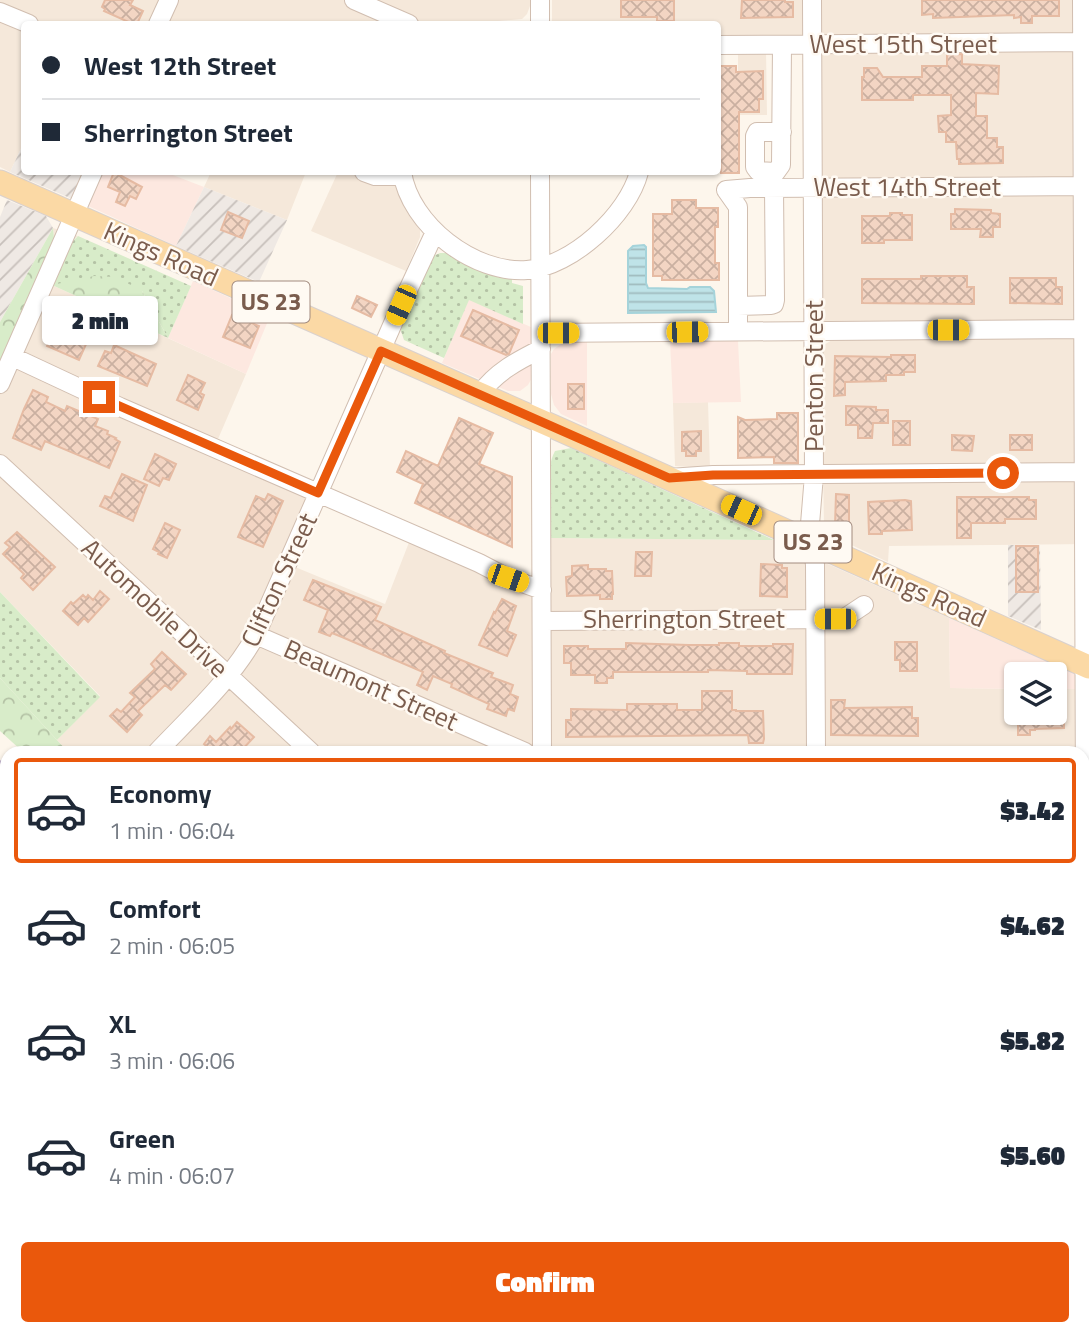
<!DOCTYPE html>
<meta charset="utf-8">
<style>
body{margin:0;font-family:"Titillium Web",sans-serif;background:#f2f2f3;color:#1f2937;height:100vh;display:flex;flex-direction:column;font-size:26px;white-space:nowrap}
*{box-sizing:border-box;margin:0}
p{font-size:23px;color:#747a83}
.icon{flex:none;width:38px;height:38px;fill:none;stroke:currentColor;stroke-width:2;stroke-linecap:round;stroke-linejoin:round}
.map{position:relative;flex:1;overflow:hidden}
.drawer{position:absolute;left:0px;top:746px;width:1090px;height:590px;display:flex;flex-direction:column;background:#fff;border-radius:21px 21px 0 0;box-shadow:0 2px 5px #0004}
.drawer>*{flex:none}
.banner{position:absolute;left:21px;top:21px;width:700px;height:154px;border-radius:7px;box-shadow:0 2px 5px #0004;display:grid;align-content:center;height:154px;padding:0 21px;background:#fff}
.tools{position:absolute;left:1004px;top:662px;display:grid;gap:14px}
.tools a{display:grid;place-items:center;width:63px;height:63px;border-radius:7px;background:#fff;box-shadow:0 2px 5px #0004;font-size:35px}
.end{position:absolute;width:32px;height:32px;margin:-16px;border:9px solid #ea580c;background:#fff;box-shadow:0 0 0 4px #fff}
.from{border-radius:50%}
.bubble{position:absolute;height:49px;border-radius:7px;background:#fff;box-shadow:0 2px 5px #0004;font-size:23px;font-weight:800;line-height:49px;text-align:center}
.car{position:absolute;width:21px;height:42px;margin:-21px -10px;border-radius:9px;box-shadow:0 0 5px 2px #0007;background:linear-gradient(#f5c518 24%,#345 0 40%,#f5c518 0 76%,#345 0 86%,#f5c518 0)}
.banner b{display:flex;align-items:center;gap:24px;height:66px;font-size:26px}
.banner b+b{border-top:2px solid #e0e1e3}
.banner i{width:18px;height:18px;background:#1f2937}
ul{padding:12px 0 0;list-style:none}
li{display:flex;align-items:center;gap:21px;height:105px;margin:0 14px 10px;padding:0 7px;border:4px solid transparent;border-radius:7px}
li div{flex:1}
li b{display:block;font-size:26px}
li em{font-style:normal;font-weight:800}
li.active{border-color:#ea580c}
li>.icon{width:63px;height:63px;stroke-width:1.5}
.button{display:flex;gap:14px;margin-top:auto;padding:14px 21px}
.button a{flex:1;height:80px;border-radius:7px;background:#ea580c;color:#fff;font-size:28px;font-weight:800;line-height:80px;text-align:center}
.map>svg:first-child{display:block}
.residential{fill:#f5e8da}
.commercial{fill:#fde8e0}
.industrial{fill:url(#industrial-furrows)}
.grass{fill:url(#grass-dots)}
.forest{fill:url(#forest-crowns)}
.water{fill:url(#water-rules);stroke:#a5d3da;stroke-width:2}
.building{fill:url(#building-cross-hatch);stroke:#e6bba3;stroke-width:2}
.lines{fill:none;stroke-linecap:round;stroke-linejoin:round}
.minor-casing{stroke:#d1beb0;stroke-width:20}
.major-casing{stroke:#dad1cd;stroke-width:25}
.minor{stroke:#fff;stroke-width:18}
.major{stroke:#fbd9a5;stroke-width:23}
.rail{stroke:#b9a8c9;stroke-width:3.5;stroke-dasharray:10 7;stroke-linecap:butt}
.route{stroke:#ea580c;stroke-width:9}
.labels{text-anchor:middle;stroke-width:5;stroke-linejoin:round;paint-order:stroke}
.shield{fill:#fffaf3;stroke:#a28b7f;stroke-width:2}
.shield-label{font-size:24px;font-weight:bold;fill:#7a5c4d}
.street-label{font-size:26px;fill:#7a5c4d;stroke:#fffaf3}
</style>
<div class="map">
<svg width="1089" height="1334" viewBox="0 0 1089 1334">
<defs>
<pattern id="industrial-furrows" width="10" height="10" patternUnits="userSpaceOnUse" patternTransform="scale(1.75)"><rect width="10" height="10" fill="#efe9e4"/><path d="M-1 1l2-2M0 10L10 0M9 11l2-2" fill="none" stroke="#c7c0bb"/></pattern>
<pattern id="grass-dots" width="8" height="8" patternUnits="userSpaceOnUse" patternTransform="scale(1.75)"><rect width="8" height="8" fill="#d8ecc9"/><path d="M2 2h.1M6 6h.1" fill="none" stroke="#b4c2a5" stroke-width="1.8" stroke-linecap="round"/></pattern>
<pattern id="forest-crowns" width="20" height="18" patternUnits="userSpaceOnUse" patternTransform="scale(1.75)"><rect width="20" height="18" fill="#d8ecc9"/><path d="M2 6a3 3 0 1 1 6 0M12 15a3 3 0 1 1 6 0" fill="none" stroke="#b4c2a5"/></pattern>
<pattern id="water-rules" width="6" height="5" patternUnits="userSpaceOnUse" patternTransform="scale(1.75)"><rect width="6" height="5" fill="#bfe3e8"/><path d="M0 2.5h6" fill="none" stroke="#a0bbbe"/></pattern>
<pattern id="building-cross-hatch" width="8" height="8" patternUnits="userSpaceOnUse" patternTransform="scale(1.75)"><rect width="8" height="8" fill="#f3d5c3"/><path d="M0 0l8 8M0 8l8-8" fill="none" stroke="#cab0a1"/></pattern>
</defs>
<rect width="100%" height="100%" fill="#fdf6ec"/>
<path class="residential" d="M0,0H530V6L527,14L522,19L486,22L479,24H24V142L10,172L0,167Z
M552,0H1089V320L806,321L805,55L799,51H766L767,115H738V51H718V24H552Z
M211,172H306L287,220L204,187Z
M338,172H397L404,201L420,227V237L406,271L311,231Z
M53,228L78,236L72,241L52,285L246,374L218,439L325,488L295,567L385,604L415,527L550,586V538L774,540L949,618L950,688L1017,689V712H1055V689H1077L1083,752H68L57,740L100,696L0,592V361L54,238Z
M1089,338V544L889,546L888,562L830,535L824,524L821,352L824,345L832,340Z
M708,402L710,468L675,466L673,403Z"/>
<path class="commercial" d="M102,172H165L204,187L176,246L86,205Z
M193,281L270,316L246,374L168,338Z
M469,299L533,328V376L528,385L520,391H508L442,363Z
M587,341V426L561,414L554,405L551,394V354L554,349L564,342Z
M670,341H738L741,402L673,403Z
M949,618L1077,675V689H1055V674H1017V689L950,688Z"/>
<path class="industrial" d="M24,142V172H102L86,205L10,172Z
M204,187L287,220L259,282L176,246Z
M7,200L46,216L53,228L0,322V217Z
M1008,545H1040L1041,630L1008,616Z
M1083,1118H1089V1334H693L687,1328H1083Z"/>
<path class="grass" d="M78,236L191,286L168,338L142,291L52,285L73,241Z
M440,253H449L512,278V283L523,286V324L469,300L444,358L404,340L401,331V323L431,257Z
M571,448L774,540L550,538C550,515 544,470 555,451Z
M0,592L100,697L57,740L0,678Z"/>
<path class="forest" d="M53,228L54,238L0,361V322Z
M94,276L116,277L142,291L168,338L52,285Z
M0,678L68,752H23L0,731Z
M0,1201L7,1204V1328H201L204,1334H1Z"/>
<path class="water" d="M644,245L646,247V283L648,288L687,289L690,287H710L714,291L716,312L628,313V251L633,246Z"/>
<path class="building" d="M105,0H133L130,5L143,11L137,24H133L104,11L105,9L102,7Z
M621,0H674V21H657V17H621Z
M742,0H785V2H793V17L741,18Z
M922,0H1059V16H1032V23H1021V17L1014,18V15L933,18V14L922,15Z
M962,54V64L999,66L998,94L976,93V116H987V138H997V147H1003V163L959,164V159H957L956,142H946V132H939L938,116L951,115V95H913V100H862V77H864V68H877L883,77H922V66H947V55Z
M718,66H736V72L763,71V99H759V112H739V173H721L720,159H718Z
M114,172L142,187L136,199L130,196L125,206L116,202L120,192L108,187Z
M672,200H696V208H718V227H715V263H719V280H662V276H653V214H672Z
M955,209L991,210V213L1000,214V227H993V237H980L981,229H951V214H955Z
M228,212L249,221L242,238L221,230Z
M890,213H902V215H912V240H884V243H862V216H890Z
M921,276H967V287H974V304L862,303V279H921Z
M1010,278H1056V287H1062V304L1010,303Z
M357,296L377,305L371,317L352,308Z
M72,304L99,315L79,360L47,346L54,329L60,332Z
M473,310L519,330L509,354L506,355L461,336Z
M232,315L259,326L250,348L223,337Z
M114,345L156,364L147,386L98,366L105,351L111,353Z
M891,355H915V372H904V375H886V381L845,382V395L834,396L835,356L891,357Z
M188,375L205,383L200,393L204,395L198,410L177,400Z
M568,384H584V409H568Z
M33,390L48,397L46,402L65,411L67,406L98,419L95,426L108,431L107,434L116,438L115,439L120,442L109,468L45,441L41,450L13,438L24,409Z
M846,406L876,407V410H888V423H873L872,438H858V425H846Z
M777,413H798V463H774V457L738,458V417L745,420L777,419Z
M459,418L493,433L479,464L512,477V547L415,503L423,484L397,472L406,451L438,466Z
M893,421H910V445H893Z
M701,431V451H696V456H686V451H682V432Z
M952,435L974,436L972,451L952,450Z
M1010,435H1032V450H1010Z
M155,454L176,464L169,480L163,478L159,486L144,479Z
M122,474L147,485L133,521L100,506L105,496L111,498Z
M268,494L283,501L263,547L238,537L256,496L265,500Z
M836,494L849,495V526L835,525Z
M957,497H1029V500H1036V519H1005V523H971V538H957Z
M905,500L911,501L912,530L882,531V534H869L868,502Z
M165,523L180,530L167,558L158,554L159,552L153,549Z
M17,532L55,567L33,590L21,578L24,574L3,554L10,547L5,543Z
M1016,546H1038V592H1016Z
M636,552H652L651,576H635Z
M761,564L782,565V568H787V597L760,596Z
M588,565V569H606V571H612L613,594H612V599H600V595L567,596L566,577L572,576V566Z
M313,580L381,607L375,620L445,651L444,653L493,673L491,677L513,685L510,694L518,697L514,711L508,709L506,716L487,709L489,704L451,687L452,684L433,676L427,690L417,685L423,672L342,637L332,633L330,636L319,632L328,610L304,600Z
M100,591L109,599L88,622L84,618L78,625L63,611L71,602L73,604L83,595L86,598L88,595L93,600Z
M502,599L516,606L507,631L516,635L507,656L479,645L494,612L495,613Z
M895,642H917V671H900V660H895Z
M626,643L689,645H719V643H739V646H773V644H793L792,674H747V671L708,670V672H613V678H607V683H595V675H571V663H564V646H588V649H626Z
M162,652L186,674L171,690L165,685L138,711L142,715L127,732L110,716L117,709L121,712L135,697L130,693L155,669L151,664Z
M702,691H732V710H736V711H763L764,739L763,743H749L748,735L566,737V720H571V709L627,710V704H677V710H702Z
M831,700H845L844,708L912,707V718H918V736L831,735Z
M1018,712H1064V728L1035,729V730H1030V735H1018Z
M237,722L254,737L240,752H207L210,749L204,744L210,736L216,742L230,727L231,729Z"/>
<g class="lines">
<g class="minor-casing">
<path id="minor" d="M354,0L409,24
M540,0V24
M812,0L814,475L810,524L815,565L816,752
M1082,0L1086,1061L1083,1069
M0,12L29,24
M158,24L169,0
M718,45L1089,42
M782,132H757L755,136V167L758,171L776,172L781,165L782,45
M364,172L375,176H402
M402,172C410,225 474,274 527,270C572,266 628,215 639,172
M540,172L542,752
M726,190L750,188L1089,186
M726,190L738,207V331
M738,306L771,305L774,304L775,300L774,188
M541,333L1089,329
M13,357L120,407L479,563L508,578L542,590
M0,384L93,172
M480,394C496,372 517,361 541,349
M0,464L311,752
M669,478L713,475L1089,472
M543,621L843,619L864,605
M256,635L525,752
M157,752C192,715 231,680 256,635L401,305L435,232
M0,1102L7,1107
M0,1129L7,1133
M1083,1142L1089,1141
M1083,1180H1089
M209,1328L213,1334
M969,1328L970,1334
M847,1334L848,1328
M895,1334V1329L910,1328
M1036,1334V1328
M1077,1334H1089"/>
</g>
<g class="major-casing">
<path id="major" d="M0,182L561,430L1089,667"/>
</g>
<use href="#minor" class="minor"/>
<use href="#major" class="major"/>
<path class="rail" d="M0,761L7,767
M612,1328L618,1334"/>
</g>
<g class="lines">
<path class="route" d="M99,397L318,493L381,351L669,478L713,475L1003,473"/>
</g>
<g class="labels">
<g class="shield">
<rect x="232.5" y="281.5" width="77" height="41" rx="5"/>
<rect x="774.5" y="521.5" width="77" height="41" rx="5"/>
</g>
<g class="shield-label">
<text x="271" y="310">US 23</text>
<text x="813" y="550">US 23</text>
</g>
<g class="street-label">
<text x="903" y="53">West 15th Street</text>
<text x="907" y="196">West 14th Street</text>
<text transform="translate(161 254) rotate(24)" y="9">Kings Road</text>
<text transform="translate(814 376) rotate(-90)" y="9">Penton Street</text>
<text transform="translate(279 580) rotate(-65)" y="9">Clifton Street</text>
<text transform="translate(929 595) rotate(24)" y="9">Kings Road</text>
<text transform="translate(155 608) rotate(43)" y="9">Automobile Drive</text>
<text x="684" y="628">Sherrington Street</text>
<text transform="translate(371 685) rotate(24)" y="9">Beaumont Street</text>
</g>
</g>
</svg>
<div class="tools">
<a><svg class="icon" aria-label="layers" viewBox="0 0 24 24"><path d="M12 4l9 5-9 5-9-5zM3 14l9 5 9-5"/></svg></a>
</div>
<i class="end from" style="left:1003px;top:473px"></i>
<i class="end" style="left:99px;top:397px"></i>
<div class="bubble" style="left:42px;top:296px;width:116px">2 min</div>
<i class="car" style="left:401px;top:305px;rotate:204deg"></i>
<i class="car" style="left:948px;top:330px;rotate:90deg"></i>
<i class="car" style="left:687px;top:332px;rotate:89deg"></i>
<i class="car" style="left:558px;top:333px;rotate:90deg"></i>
<i class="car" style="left:741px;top:510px;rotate:294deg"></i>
<i class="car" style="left:508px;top:578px;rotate:109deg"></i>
<i class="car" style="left:835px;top:619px;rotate:270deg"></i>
<div class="banner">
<b><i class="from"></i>West 12th Street</b>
<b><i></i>Sherrington Street</b>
</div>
<section class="drawer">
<ul>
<li class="active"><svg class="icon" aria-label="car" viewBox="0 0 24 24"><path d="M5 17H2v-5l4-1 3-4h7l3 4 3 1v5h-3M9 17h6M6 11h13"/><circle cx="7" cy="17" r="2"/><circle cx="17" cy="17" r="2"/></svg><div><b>Economy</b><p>1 min · 06:04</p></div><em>$3.42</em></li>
<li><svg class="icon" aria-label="car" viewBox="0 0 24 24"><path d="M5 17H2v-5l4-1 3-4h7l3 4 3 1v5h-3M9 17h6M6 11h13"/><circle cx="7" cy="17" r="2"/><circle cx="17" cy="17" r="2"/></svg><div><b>Comfort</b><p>2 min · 06:05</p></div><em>$4.62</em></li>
<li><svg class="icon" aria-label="car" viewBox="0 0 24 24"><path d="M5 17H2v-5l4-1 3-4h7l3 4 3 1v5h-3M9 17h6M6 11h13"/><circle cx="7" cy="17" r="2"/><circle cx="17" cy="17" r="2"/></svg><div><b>XL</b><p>3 min · 06:06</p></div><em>$5.82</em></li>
<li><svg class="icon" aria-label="car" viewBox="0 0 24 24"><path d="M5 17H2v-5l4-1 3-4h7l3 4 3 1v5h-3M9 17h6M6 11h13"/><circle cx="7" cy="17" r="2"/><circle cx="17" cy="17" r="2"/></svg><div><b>Green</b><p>4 min · 06:07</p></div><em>$5.60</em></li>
</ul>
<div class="button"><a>Confirm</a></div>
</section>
</div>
